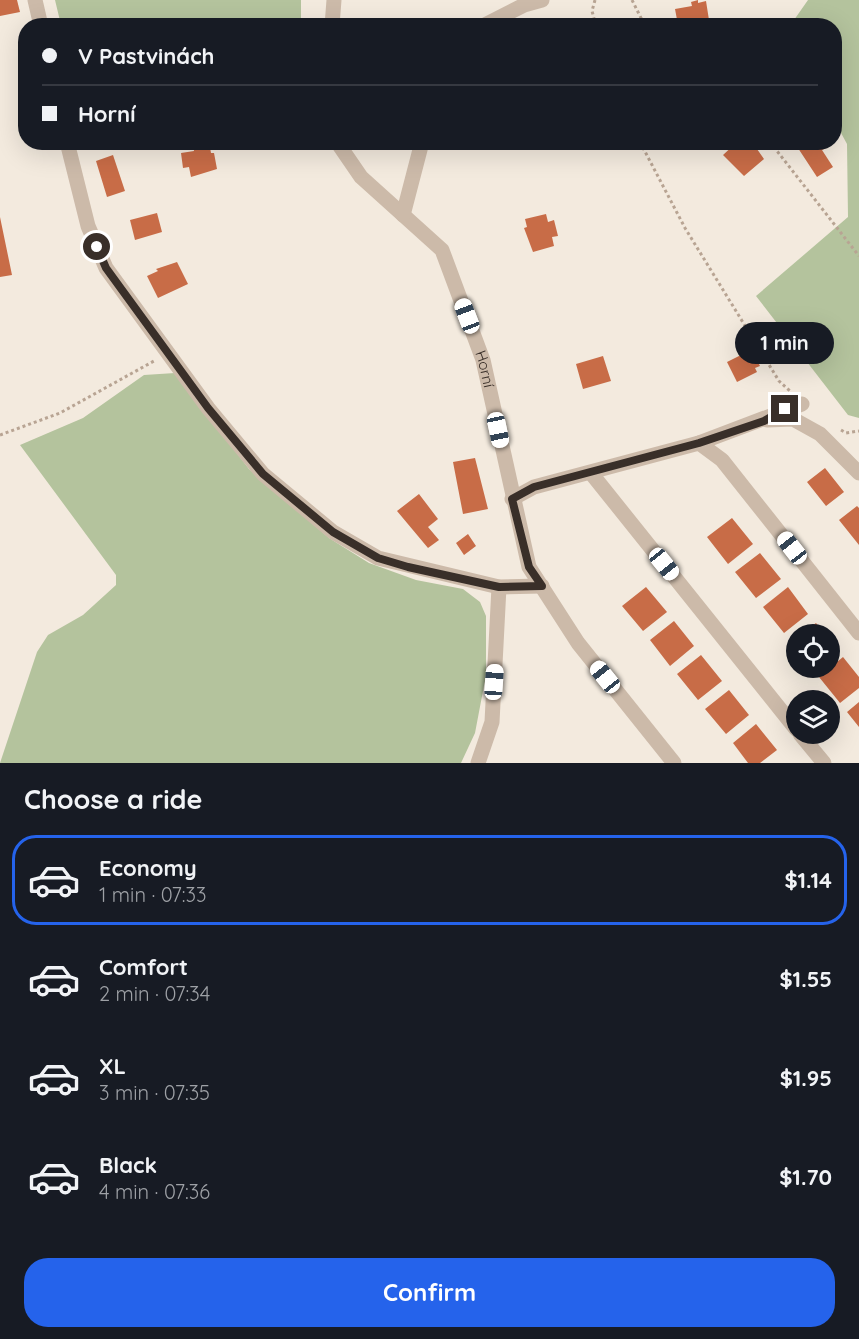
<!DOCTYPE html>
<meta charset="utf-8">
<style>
body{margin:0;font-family:Quicksand,sans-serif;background:#20242c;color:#f1f3f6;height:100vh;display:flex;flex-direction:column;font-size:22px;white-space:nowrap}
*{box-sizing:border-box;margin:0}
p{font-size:20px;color:#9ea1a6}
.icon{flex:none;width:33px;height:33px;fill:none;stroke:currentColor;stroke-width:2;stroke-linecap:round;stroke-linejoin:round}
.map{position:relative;height:763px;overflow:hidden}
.side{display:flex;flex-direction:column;background:#171b24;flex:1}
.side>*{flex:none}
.hud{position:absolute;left:18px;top:18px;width:824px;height:132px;border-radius:24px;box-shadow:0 6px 24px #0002;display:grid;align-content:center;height:132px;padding:0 24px;background:#171b24}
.fabs{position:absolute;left:786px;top:624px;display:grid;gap:12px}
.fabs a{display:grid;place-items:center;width:54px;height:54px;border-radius:50%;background:#171b24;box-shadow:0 6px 24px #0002;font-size:30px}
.end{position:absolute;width:27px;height:27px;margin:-14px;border:8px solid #392f29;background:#fff;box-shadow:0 0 0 3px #fff}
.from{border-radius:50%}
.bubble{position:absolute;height:42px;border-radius:21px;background:#171b24;box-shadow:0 6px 24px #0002;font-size:20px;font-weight:700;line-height:42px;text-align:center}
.car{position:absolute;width:18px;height:36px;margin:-18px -9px;border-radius:8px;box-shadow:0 0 4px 2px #0007;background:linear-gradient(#fff 24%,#345 0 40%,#fff 0 76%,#345 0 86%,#fff 0)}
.hud b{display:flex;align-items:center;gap:21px;height:57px;font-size:22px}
.hud b+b{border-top:2px solid #363941}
.hud i{width:15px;height:15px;background:#f1f3f6}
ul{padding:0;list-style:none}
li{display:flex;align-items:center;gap:18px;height:90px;margin:0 12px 9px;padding:0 12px;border:3px solid transparent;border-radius:24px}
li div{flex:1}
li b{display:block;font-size:22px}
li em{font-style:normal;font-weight:700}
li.on{border-color:#2563eb}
li>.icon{width:54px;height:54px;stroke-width:1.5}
h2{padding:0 24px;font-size:27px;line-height:72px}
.primary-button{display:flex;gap:12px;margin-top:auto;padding:12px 24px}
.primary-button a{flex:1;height:69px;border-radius:24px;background:#2563eb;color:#fff;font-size:24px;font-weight:700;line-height:69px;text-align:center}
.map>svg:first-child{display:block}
.green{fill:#b4c39d}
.building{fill:#c86c47}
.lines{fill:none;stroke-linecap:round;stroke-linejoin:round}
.path{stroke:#b8a493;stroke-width:3;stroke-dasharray:3 3;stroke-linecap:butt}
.minor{stroke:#ccbaa9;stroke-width:15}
.route{stroke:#392f29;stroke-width:8}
.labels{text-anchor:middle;stroke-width:4.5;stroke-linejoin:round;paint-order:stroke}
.street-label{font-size:15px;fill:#392f29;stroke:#faf4ea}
</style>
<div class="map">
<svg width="859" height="763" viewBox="0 0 859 763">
<rect width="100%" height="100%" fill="#f3eade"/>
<path class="green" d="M55,0H301V25H61Z
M808,0H859V418L848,415L756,296L848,217L847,144L834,120V26L795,25L794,20Z
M175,373L249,469L329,538L369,563L416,580L463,589L480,602L486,616V675L475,733L461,763H0L37,652L48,635L83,615L116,585V575L20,445L83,418L144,375Z"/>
<path class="building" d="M0,0H17L20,12L0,16Z
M698,0V3L706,1L709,20L678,25L675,9L692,6L691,2Z
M209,142L211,153H214L217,169L191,177L189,167L183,168L181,153L194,151L193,144Z
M737,142H759L762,145L757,149L764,159L744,176L723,155Z
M794,142H823L826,148L822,150L833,167L817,177Z
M113,155L125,191L107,197L96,161Z
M157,213L162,232L135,240L130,220Z
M546,214L548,222L554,220L558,236L552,237L554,246L533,252L524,228L527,227L525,219Z
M0,217L12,275L0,277Z
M177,262L188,284L158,298L147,276L158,271L156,269Z
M747,352L748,355L753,352L760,366L755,368L757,372L737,382L727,362Z
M603,356L611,381L583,389L576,364Z
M475,458L488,509L463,514L453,462Z
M825,468L844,492L826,506L807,482Z
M419,494L438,519L428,527L439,540L428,548L397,511Z
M857,506L859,508V545L839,520Z
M732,518L753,544L728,564L707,537Z
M468,534L476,546L464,555L456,543Z
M760,553L781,579L756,598L735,572Z
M646,587L667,612L643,631L622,606Z
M788,587L808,614L784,633L763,607Z
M674,621L694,646L670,666L650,640Z
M816,623L825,634H801Z
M701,655L722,681L698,700L677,674Z
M843,657L859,677V688L840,703L819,677Z
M729,690L749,715L726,734L705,709Z
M859,702V727L847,712Z
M756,724L777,750L760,763H748L733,743Z"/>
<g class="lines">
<path class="path" d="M595,0L592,11L596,26
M632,0L645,26
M640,142L685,228L779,381L791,392
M770,142L859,256
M841,430L846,433L859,431
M0,435L60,413L154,361"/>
<g class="minor">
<path d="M35,0L41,26"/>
<path d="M332,26L334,0"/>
<path d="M483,26L524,5L542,0"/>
<path d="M67,142L88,226L106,268L208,408L263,474L333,532L378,558L499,587L542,586"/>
<path id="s1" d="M337,142L361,177L442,250L483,360L529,567L578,643L674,763"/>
<path d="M403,215L422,142"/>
<path d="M767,420L793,419L820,434L859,473"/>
<path d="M699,443L722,460L859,633"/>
<path d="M591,473L796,729"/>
<path d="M512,499L534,487L699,443L802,404"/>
<path d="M800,734L824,763"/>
<path d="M478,763L492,722L499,587"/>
</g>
</g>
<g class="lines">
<path class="route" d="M97,247L106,268L208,408L263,474L333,532L378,558L408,567L499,587L542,586L529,567L512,499L534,487L699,443L764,421L785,409"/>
</g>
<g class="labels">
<g class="street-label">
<text dy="5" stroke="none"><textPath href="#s1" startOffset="278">Horní</textPath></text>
</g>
</g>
</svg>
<div class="fabs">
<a><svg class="icon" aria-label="locate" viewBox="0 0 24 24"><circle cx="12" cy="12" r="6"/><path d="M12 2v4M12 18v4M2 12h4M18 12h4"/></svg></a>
<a><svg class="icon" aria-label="layers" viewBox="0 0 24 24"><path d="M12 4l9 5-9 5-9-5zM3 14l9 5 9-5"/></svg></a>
</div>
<i class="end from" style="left:97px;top:247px"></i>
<i class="end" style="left:785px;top:409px"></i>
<div class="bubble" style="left:735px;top:322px;width:99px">1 min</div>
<i class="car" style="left:467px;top:316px;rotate:339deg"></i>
<i class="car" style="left:498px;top:430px;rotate:168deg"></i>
<i class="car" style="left:792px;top:548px;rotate:322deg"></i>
<i class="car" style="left:664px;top:564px;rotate:141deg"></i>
<i class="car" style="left:605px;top:677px;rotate:321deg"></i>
<i class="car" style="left:494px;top:682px;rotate:4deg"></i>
<div class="hud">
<b><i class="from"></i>V Pastvinách</b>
<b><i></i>Horní</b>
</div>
</div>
<section class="side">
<h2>Choose a ride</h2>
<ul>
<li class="on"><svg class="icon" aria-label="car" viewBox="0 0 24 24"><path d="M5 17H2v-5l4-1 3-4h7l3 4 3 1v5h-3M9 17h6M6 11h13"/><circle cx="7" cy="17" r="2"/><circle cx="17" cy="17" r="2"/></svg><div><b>Economy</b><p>1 min · 07:33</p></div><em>$1.14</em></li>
<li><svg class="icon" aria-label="car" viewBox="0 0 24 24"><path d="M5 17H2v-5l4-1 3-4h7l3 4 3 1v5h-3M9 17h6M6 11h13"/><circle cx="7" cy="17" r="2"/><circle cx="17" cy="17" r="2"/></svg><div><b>Comfort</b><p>2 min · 07:34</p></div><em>$1.55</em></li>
<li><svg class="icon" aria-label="car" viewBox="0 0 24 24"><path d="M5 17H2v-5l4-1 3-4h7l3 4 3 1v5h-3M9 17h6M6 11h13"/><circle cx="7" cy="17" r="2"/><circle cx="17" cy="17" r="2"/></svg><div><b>XL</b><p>3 min · 07:35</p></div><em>$1.95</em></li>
<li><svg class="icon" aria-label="car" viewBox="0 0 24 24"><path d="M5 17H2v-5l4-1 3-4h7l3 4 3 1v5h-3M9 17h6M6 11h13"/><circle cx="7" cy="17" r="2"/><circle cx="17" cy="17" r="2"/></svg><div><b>Black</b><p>4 min · 07:36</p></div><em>$1.70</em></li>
</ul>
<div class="primary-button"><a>Confirm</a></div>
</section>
